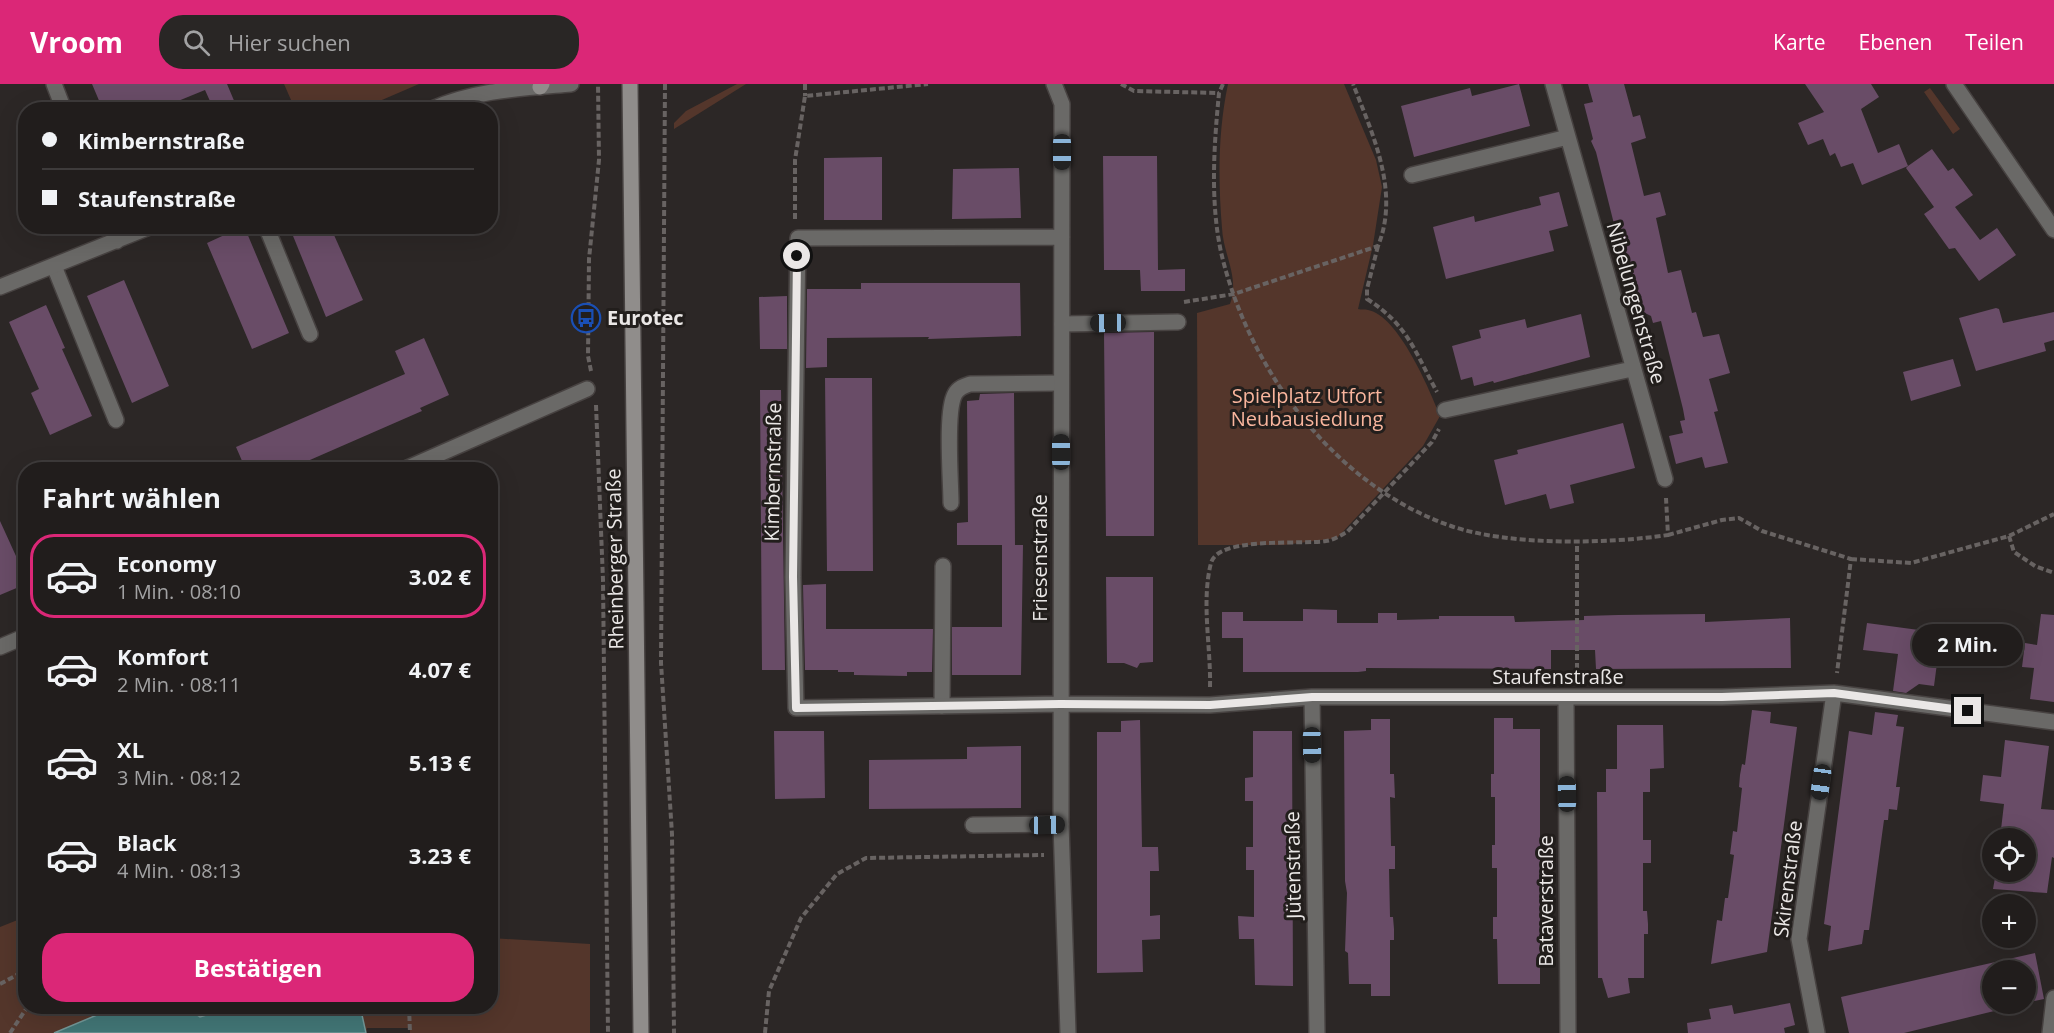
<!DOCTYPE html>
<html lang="de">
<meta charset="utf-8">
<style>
body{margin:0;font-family:"Open Sans",sans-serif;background:#292625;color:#f1f3f6;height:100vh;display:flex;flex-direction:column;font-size:22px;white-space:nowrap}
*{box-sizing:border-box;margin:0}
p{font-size:20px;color:#a2a2a3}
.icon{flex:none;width:33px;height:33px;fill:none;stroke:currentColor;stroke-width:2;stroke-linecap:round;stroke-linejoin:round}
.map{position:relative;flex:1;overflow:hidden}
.side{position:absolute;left:18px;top:378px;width:480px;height:552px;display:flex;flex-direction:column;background:#211d1c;border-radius:24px;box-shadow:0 6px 24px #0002,0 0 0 2px #3e3b3b}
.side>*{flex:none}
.top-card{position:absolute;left:18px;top:18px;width:480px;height:132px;border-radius:24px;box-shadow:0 6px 24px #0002,0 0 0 2px #3e3b3b;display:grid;align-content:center;height:132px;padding:0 24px;background:#211d1c}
.buttons{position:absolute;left:1982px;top:744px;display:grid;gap:12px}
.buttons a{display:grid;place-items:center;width:54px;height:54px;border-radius:50%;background:#211d1c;box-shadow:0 6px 24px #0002,0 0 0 2px #3e3b3b;font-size:30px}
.end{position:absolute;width:27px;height:27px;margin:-14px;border:8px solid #eae7e6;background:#111;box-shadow:0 0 0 3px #111}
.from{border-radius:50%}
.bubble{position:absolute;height:42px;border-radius:21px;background:#211d1c;box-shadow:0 6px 24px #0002,0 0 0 2px #3e3b3b;font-size:20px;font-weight:700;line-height:42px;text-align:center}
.car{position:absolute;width:18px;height:36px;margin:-18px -9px;border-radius:8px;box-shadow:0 0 4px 2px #0007;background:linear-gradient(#222 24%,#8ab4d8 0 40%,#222 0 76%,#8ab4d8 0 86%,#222 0)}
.top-card b{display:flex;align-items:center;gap:21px;height:57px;font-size:22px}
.top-card b+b{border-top:2px solid #3e3b3b}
.top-card i{width:15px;height:15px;background:#f1f3f6}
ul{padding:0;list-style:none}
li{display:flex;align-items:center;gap:18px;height:84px;margin:0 12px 9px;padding:0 12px;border:3px solid transparent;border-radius:24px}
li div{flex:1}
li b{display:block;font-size:22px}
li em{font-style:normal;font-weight:700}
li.selected{border-color:#db2777}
li>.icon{width:54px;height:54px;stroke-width:1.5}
h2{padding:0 24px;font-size:27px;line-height:72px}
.button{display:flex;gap:12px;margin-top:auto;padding:12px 24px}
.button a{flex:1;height:69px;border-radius:24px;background:#db2777;color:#fff;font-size:24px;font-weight:700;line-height:69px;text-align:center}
header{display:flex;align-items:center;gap:36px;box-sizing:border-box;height:84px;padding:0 30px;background:#db2777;color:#fff}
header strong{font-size:28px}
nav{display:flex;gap:33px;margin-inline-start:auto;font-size:21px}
.search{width:420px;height:54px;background:#292625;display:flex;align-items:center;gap:15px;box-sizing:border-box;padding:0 21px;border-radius:24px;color:#a2a2a3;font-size:22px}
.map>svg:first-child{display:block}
.green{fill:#54362b}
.water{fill:#427676;stroke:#749898;stroke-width:1.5}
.building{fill:#694c67}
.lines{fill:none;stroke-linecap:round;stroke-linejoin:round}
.service-casing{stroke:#474241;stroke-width:18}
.minor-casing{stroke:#474241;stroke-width:18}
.secondary-casing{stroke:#474241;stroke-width:18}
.path{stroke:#686362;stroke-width:4;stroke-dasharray:6 3;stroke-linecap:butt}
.service{stroke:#6a6967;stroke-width:15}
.minor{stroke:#6a6967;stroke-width:15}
.secondary{stroke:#908d8b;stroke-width:15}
.route{stroke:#eae7e6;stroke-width:8}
.labels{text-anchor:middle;stroke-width:6;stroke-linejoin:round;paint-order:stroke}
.street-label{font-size:20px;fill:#eae7e6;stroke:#221e1c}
.poi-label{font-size:20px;font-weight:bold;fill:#eae7e6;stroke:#221e1c;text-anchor:start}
.park-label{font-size:20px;fill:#f9b59d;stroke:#221e1c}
</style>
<header>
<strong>Vroom</strong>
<div class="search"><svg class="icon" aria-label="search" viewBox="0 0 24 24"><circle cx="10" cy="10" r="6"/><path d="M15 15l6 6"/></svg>Hier suchen</div>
<nav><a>Karte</a><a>Ebenen</a><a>Teilen</a></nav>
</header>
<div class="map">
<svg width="2054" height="949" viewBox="0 0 2054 949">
<rect width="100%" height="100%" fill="#2c2726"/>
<path class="green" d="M284,0H419L361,25H295Z
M737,0H746L674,45V39L686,27Z
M1228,0H1344L1376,76L1382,103L1373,161L1358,225C1361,226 1365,225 1368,226C1398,231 1430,306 1440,332L1423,362L1337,454L1284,461H1198L1197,229L1230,220C1240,194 1223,170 1222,144C1218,96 1218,47 1228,0Z
M1930,4L1960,45L1953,50L1924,8Z
M25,833L26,922H490L491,854L590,860V949H410V944H367L366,949H0V843Z"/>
<path class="water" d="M116,923H186L200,933L233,923H320C334,928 348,926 362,931L366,949H54Z"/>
<path class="building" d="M92,0H227L238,26H214L205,6L156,26H103Z
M1519,0L1530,42L1414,73L1401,22L1470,4L1472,12Z
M1588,0H1624L1633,33L1640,31L1646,54L1631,59L1644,112L1660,108L1666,131L1656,134L1668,189L1681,186L1692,229L1696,228L1703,253L1719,250L1730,289L1709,295L1718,327L1714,328L1728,379L1705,384L1702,373L1676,380L1669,352L1683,349L1680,337L1685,336L1683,325L1661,237L1653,239L1651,232L1635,224L1596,68L1591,57L1593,55L1584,20L1593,18Z
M1805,0H1871L1879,13L1861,25L1878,69L1899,60L1908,82L1932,65L1948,87L1953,84L1973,111L1955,123L1980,156L1997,144L2016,171L1979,197L1955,164L1949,165L1924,130L1934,123L1906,84L1908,82L1862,101L1853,79L1841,83L1835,69L1830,72L1823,55L1808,61L1798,39L1824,28Z
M1103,72H1157L1158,186L1185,185V207H1141L1140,186H1104Z
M882,73V136H824V74Z
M1019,84L1021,134L952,135L953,85Z
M1559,108L1568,142L1549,147L1554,167L1446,195L1433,143L1474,132L1475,138L1541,121L1539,113Z
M244,142L289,249L252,265L207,159Z
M289,142H330L363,216L326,233Z
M124,196L169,302L132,319L87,212Z
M861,199H1020L1021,252L928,255L929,253L827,254V283L806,284L807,205H861Z
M787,212V265H760L759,213Z
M46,221L65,264L62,265L92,332L50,351L31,309L39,305L9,238Z
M1996,224L1999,225L2003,239L2054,228V256L2044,259L2046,267L1976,287L1959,234Z
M1581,230L1590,273L1494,299L1493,297L1474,302L1472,293L1461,296L1452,262L1481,254L1479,246L1525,235L1527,244Z
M1154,248V452H1106L1104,249Z
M424,254L449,311L420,324L422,327L287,386H246L236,363L405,290L395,267Z
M1953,275L1961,302L1911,317L1903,288Z
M825,294H872L873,487H827Z
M760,306H781L785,586H762Z
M1014,309L1015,461H1023L1021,591H952V543H1002V461H1013H957V439L968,438L967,317L979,316L980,310Z
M1623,339L1635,384L1570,401L1574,419L1550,425L1546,410L1505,421L1494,376L1518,370L1517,366Z
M0,437L26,494V500L0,511Z
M1106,493H1153V578L1140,579L1137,584L1124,579H1107Z
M826,500V545H933L932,588H907V592L854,591V588H838V586H805L803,501Z
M1303,525L1337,526V539H1378V529H1397V536L1439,535V532H1514L1515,538L1584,536V532L1618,531L1705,530V538L1790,534L1791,584L1596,585L1595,566H1551V585L1366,584V587L1358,588H1243V554H1222V528H1243V537H1303Z
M2041,530L2054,531V618L2030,615L2034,584L2022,583L2025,559L2037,561Z
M1867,539L1941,549L1934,602L1919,600L1906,609L1893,607L1898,570L1863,566Z
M1752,626L1771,628L1770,639L1797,643L1767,868L1711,880L1717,836L1722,837L1725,814H1728L1734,771L1730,770L1733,747L1737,748L1742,704L1739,703L1740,691L1742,680L1745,681Z
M1875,628L1898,631L1896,642L1904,643L1896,703H1900L1897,726L1889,725L1888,736H1884L1869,846H1864L1862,860L1828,867L1831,842L1824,840L1849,647L1872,651Z
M1494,634H1513V645H1540V900H1498L1497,855H1493V833H1497V784H1492V761H1495V713H1491V690H1494Z
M1371,635H1390V690H1394L1395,714L1390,713L1391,762H1395V785H1389L1390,833H1393L1394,845V856H1390V912H1371V900H1349L1348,869L1345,867L1347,809L1345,797L1344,647L1371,646Z
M1140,636L1142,763H1158L1159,787H1150V832L1160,831V855L1142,856L1143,888L1097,889V648H1121V637Z
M1617,641H1663L1664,684L1650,685V708H1643V756H1651V779H1643V827H1647L1648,840V850H1644V894H1628L1630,909L1608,914L1602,894H1598L1597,708H1606V685H1617Z
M774,647H824L825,714L775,715Z
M1253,647H1292L1293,902L1255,901L1254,855H1239L1238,832L1254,833V786H1246V763H1253V717H1245V694L1253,693Z
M2005,656L2049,662L2041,725L2054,726V774L2052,773L2047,809L1993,805L1996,788H2025V754H2000L2004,720L1980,717L1983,691L2001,693Z
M1021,662V724L869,725V676L967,675V663Z
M2035,869L2044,915L2025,919V886H1992V920H2023L1904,949H1849L1841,913Z
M1790,919L1795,941L1784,944L1785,949H1688L1687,939L1711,935L1709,925L1732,921L1734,930Z"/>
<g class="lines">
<g class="service-casing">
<path id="service" d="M266,142L310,250
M54,182L116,336
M1062,240L1178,238
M951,419C951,397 945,327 955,310C958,304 964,302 970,300L1061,299
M942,622L943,482
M973,741L1061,740"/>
</g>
<g class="minor-casing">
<path id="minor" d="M54,0L64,26
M1054,0L1062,20L1061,740L1068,949
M1553,0L1665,395
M1954,0L2054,146
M430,26C473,6 524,4 571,0
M1412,91L1568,53
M111,142L117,157
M1062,153L798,154L793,493L796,624L1061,620L1210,621L1312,613H1722L1834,609L2054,638
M0,203L152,142
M1445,326L1632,285
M403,386L587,305
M0,563L26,552
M1312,613L1317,949
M1566,614L1568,949
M1817,949L1799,855L1834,609
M2050,949L2054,914"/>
</g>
<g class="secondary-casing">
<path id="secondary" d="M630,0L641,949
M540,3L542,0"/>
</g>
<path class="path" d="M665,0L661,579L672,750L674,949
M805,0V12
M1121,0L1134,7L1219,9
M1223,0L1219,9C1214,61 1210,117 1221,168C1248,285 1335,402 1451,442C1509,462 1607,460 1668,451L1666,414
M795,135V76L805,12L928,0
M1378,162L1367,205V215C1408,241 1415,268 1437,308
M1184,218L1234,210L1378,162C1400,108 1373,51 1353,0
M591,287L588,272L589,175L599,76L598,0
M596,321L603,496L608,949
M1668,451L1722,436L1739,434L1762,447L1851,475L1837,589
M2009,452L2014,468L2035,482L2054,489
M1851,475L1911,479L2009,452L2054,430
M1577,594V457
M1210,603C1211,563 1201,518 1211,479C1218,452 1301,461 1326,457C1334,456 1341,451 1347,448L1432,358L1439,345
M0,900L26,886
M409,922L410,949
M10,949L28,922
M765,949L769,907L801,834L837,790L866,774L1044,771"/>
<use href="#service" class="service"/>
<use href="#minor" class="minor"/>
<use href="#secondary" class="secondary"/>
</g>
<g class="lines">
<path class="route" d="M797,172L793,493L796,624L1060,620L1210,621L1312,613H1722L1834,609L1968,627"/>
</g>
<defs>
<g id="bus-ring" transform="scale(1.5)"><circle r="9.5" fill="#221e1c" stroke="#1a4fb4" stroke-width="1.5"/><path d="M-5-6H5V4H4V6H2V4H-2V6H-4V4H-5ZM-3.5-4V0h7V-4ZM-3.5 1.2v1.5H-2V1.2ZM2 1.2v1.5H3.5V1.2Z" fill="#1a4fb4"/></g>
</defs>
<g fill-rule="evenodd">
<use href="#bus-ring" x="586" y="234"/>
</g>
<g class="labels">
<g class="street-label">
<text transform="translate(1636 219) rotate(74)" y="7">Nibelungenstraße</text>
<text transform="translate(773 388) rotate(-89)" y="7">Kimbernstraße</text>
<text transform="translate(1040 474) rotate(-90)" y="7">Friesenstraße</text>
<text transform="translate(615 475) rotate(-91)" y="7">Rheinberger Straße</text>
<text x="1558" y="600">Staufenstraße</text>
<text transform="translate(1293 781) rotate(-91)" y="7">Jütenstraße</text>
<text transform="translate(1788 795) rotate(-83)" y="7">Skirenstraße</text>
<text transform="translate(1546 817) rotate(-90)" y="7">Bataverstraße</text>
</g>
<g class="poi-label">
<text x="607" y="241">Eurotec</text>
</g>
<g class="park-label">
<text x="1307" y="319">Spielplatz Utfort<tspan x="1307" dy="23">Neubausiedlung</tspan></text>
</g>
</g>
</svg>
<div class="buttons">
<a><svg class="icon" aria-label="locate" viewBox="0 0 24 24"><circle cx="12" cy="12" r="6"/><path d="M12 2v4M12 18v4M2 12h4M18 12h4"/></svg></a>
<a>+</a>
<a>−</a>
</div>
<i class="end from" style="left:797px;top:172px"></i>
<i class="end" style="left:1968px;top:627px"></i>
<div class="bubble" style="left:1912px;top:540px;width:111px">2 Min.</div>
<i class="car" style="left:1062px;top:68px;rotate:180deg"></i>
<i class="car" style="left:1108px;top:239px;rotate:269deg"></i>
<i class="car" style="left:1061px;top:368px;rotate:0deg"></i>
<i class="car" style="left:1312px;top:661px;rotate:179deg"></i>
<i class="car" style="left:1821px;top:698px;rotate:188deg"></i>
<i class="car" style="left:1567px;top:710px;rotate:359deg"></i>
<i class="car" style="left:1047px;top:741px;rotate:89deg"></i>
<div class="top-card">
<b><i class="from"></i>Kimbernstraße</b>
<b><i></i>Staufenstraße</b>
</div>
<section class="side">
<h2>Fahrt wählen</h2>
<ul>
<li class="selected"><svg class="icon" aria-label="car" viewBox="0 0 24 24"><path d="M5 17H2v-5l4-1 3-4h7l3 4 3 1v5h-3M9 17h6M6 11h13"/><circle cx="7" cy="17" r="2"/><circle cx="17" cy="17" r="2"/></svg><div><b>Economy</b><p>1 Min. · 08:10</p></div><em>3.02 €</em></li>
<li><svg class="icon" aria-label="car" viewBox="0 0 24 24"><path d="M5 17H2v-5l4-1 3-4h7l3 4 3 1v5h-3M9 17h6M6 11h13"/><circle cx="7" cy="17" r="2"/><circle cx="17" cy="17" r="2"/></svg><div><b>Komfort</b><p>2 Min. · 08:11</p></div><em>4.07 €</em></li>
<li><svg class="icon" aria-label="car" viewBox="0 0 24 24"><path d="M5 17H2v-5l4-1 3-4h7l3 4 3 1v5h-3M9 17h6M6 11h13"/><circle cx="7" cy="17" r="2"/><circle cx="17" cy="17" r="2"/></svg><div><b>XL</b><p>3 Min. · 08:12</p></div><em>5.13 €</em></li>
<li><svg class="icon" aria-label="car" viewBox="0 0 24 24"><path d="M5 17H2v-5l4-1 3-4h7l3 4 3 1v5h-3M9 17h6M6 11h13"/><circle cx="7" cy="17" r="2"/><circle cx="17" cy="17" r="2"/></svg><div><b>Black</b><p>4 Min. · 08:13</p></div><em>3.23 €</em></li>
</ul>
<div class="button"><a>Bestätigen</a></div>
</section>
</div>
